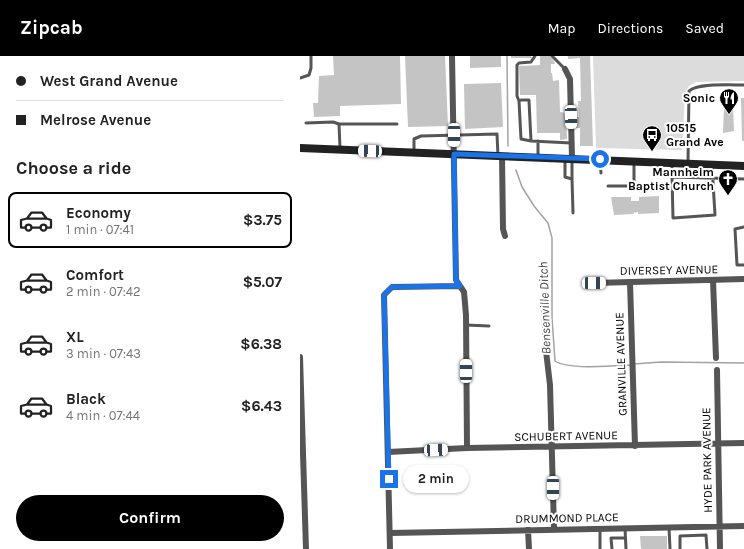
<!DOCTYPE html>
<meta charset="utf-8">
<style>
body{margin:0;font-family:Karla,sans-serif;background:#f2f2f2;color:#222;height:100vh;display:flex;flex-direction:column;font-size:15px;white-space:nowrap}
*{box-sizing:border-box;margin:0}
p{font-size:13px;color:#767676}
.icon{flex:none;width:22px;height:22px;fill:none;stroke:currentColor;stroke-width:2;stroke-linecap:round;stroke-linejoin:round}
.map{position:relative;flex:1;overflow:hidden}
.details{display:flex;flex-direction:column;background:#fff;width:300px}
.details>*{flex:none}
.banner{display:grid;align-content:center;height:88px;padding:0 16px;background:#fff}
.end{position:absolute;width:18px;height:18px;margin:-9px;border:5px solid #1a73e8;background:#fff;box-shadow:0 0 0 2px #fff}
.from{border-radius:50%}
.bubble{position:absolute;height:28px;border-radius:14px;background:#fff;box-shadow:0 1px 3px #0004;font-size:13px;font-weight:700;line-height:28px;text-align:center}
.car{position:absolute;width:12px;height:24px;margin:-12px -6px;border-radius:5px;box-shadow:0 0 3px 1px #0007;background:linear-gradient(#fff 24%,#345 0 40%,#fff 0 76%,#345 0 86%,#fff 0)}
.banner b{display:flex;align-items:center;gap:14px;height:38px;font-size:15px}
.banner b+b{border-top:1px solid #e0e0e0}
.banner i{width:10px;height:10px;background:#222}
ul{padding:0;list-style:none}
li{display:flex;align-items:center;gap:12px;height:56px;margin:0 8px 6px;padding:0 8px;border:2px solid transparent;border-radius:8px}
li div{flex:1}
li b{display:block;font-size:15px}
li em{font-style:normal;font-weight:700}
li.on{border-color:#000}
li>.icon{width:36px;height:36px;stroke-width:1.5}
h2{padding:0 16px;font-size:18px;line-height:48px}
.cta{display:flex;gap:8px;margin-top:auto;padding:8px 16px}
.cta a{flex:1;height:46px;border-radius:24px;background:#000;color:#fff;font-size:16px;font-weight:700;line-height:46px;text-align:center}
header{display:flex;align-items:center;gap:24px;box-sizing:border-box;height:56px;padding:0 20px;background:#000;color:#fff}
header strong{font-size:19px}
nav{display:flex;gap:22px;margin-inline-start:auto;font-size:14px}
main{display:flex;flex:1;min-height:0}
.map>svg:first-child{display:block}
.green{fill:#dcdcdc}
.lines{fill:none;stroke-linecap:round;stroke-linejoin:round}
.stream{stroke:#a3a3a3;stroke-width:1.5}
.building{fill:#c4c4c4}
.lane{stroke:#555;stroke-width:3}
.street{stroke:#555;stroke-width:6}
.secondary{stroke:#222;stroke-width:8}
.route{stroke:#1a73e8;stroke-width:5}
.labels{text-anchor:middle;stroke-width:4;stroke-linejoin:round;paint-order:stroke}
.poi-label{font-size:12px;font-weight:bold;fill:#000;stroke:#fff;text-anchor:end}
.street-label{font-size:12px;fill:#000;stroke:#fff}
.water-label{font-size:13px;font-style:italic;fill:#444;stroke:#fff}
</style>
<header>
<strong>Zipcab</strong>
<nav><a>Map</a><a>Directions</a><a>Saved</a></nav>
</header>
<main>
<section class="details">
<div class="banner">
<b><i class="from"></i>West Grand Avenue</b>
<b><i></i>Melrose Avenue</b>
</div>
<h2>Choose a ride</h2>
<ul>
<li class="on"><svg class="icon" aria-label="car" viewBox="0 0 24 24"><path d="M5 17H2v-5l4-1 3-4h7l3 4 3 1v5h-3M9 17h6M6 11h13"/><circle cx="7" cy="17" r="2"/><circle cx="17" cy="17" r="2"/></svg><div><b>Economy</b><p>1 min · 07:41</p></div><em>$3.75</em></li>
<li><svg class="icon" aria-label="car" viewBox="0 0 24 24"><path d="M5 17H2v-5l4-1 3-4h7l3 4 3 1v5h-3M9 17h6M6 11h13"/><circle cx="7" cy="17" r="2"/><circle cx="17" cy="17" r="2"/></svg><div><b>Comfort</b><p>2 min · 07:42</p></div><em>$5.07</em></li>
<li><svg class="icon" aria-label="car" viewBox="0 0 24 24"><path d="M5 17H2v-5l4-1 3-4h7l3 4 3 1v5h-3M9 17h6M6 11h13"/><circle cx="7" cy="17" r="2"/><circle cx="17" cy="17" r="2"/></svg><div><b>XL</b><p>3 min · 07:43</p></div><em>$6.38</em></li>
<li><svg class="icon" aria-label="car" viewBox="0 0 24 24"><path d="M5 17H2v-5l4-1 3-4h7l3 4 3 1v5h-3M9 17h6M6 11h13"/><circle cx="7" cy="17" r="2"/><circle cx="17" cy="17" r="2"/></svg><div><b>Black</b><p>4 min · 07:44</p></div><em>$6.43</em></li>
</ul>
<div class="cta"><a>Confirm</a></div>
</section>
<div class="map">
<svg width="444" height="493" viewBox="0 0 444 493">
<rect width="100%" height="100%" fill="#fff"/>
<path class="green" d="M293,0H444V25L396,26L389,30L385,37L382,94L296,92Z"/>
<g class="lines">
<path class="stream" d="M207,0L208,90
M216,114L222,131L234,150L248,167L252,182V262L255,305C268,314 314,310 331,309
M334,308L361,306L444,307"/>
</g>
<path class="building" d="M33,0H100L101,48L40,50V60L14,61L13,47H18L19,20L34,19Z
M105,0H145L148,70L108,71Z
M170,0H201V11L170,12Z
M211,0H231L232,2H211Z
M240,0H250L254,5L255,8H251V17H252L253,25L259,24L260,56L266,57L267,83L260,84V77H237L236,39H220L219,10L240,9Z
M268,0H290L293,90H280V72H276V61H279L278,45H281L280,2L268,3Z
M201,27L203,71L165,73L164,28Z
M441,42H444V85H442Z
M430,50V52H433L434,75L423,77L424,51Z
M359,140V157L338,158V156L333,157L334,158L314,159L311,141H331V145H339V141Z
M340,480H367V493H341Z"/>
<g class="lines">
<path class="lane" d="M252,0L265,13
M0,22L9,19L11,12V0
M219,45L217,40V9L219,7L231,6L235,0
M6,67L33,66L39,68L40,92
M39,68H97
M231,85L221,83L219,45L221,44H229V45L231,85L271,87
M114,95V83L121,80L197,78L198,100
M238,101V85
M265,104V121L272,123V103
M300,105L301,117
M372,107V121L444,123
M388,107L389,35C397,27 431,29 444,29
M386,109V121
M372,121L373,162L415,159L412,110
M272,123L273,157
M308,130H334V106
M334,130L362,129
M444,171L435,173L437,209H444
M166,269L189,270
M369,471L370,493
M300,472V493
M325,472L326,493
M312,493L311,482H325
M380,493V480L406,479L407,493"/>
<path class="street" d="M152,0L156,224L164,236L166,259L167,392
M265,13L270,23L272,102
M202,100L203,173L205,180
M413,224L416,302
M330,226L335,390
M294,227L444,223
M244,247L246,295L250,329L254,473
M0,301L6,493
M417,314L420,493
M88,396L167,392L444,387
M228,474L229,493
M90,477L444,470
M90,493L84,239L92,231L160,230"/>
<path class="secondary" d="M0,92L444,110"/>
</g>
<g class="lines">
<path class="route" d="M89,423L84,239L92,231L160,230L156,224L154,98L300,103"/>
</g>
<defs>
<g id="restaurant-pin" transform="scale(1)"><path d="M0 17L-7.5 6A9.5 9.5 0 1 1 7.5 6Z" fill="#000" stroke="#fff"/><path d="M-5-6h1v4h1v-4h1v4h1v-4h1v5L-1.5 .5V6h-2V.5L-5-1ZM5-6V6H3V1.5H1.5Q1.5-4 5-6Z" fill="#fff"/></g>
<g id="bus-pin" transform="scale(1)"><path d="M0 17L-7.5 6A9.5 9.5 0 1 1 7.5 6Z" fill="#000" stroke="#fff"/><path d="M-5-6H5V4H4V6H2V4H-2V6H-4V4H-5ZM-3.5-4V0h7V-4ZM-3.5 1.2v1.5H-2V1.2ZM2 1.2v1.5H3.5V1.2Z" fill="#fff"/></g>
<g id="church-pin" transform="scale(1)"><path d="M0 17L-7.5 6A9.5 9.5 0 1 1 7.5 6Z" fill="#000" stroke="#fff"/><path d="M-1.2-6h2.4v3.5h3.3v2.4h-3.3V6h-2.4V-.1h-3.3v-2.4h3.3Z" fill="#fff"/></g>
</defs>
<g fill-rule="evenodd">
<use href="#restaurant-pin" x="429" y="42"/>
<use href="#bus-pin" x="352" y="79"/>
<use href="#church-pin" x="428" y="123"/>
</g>
<g class="labels">
<g class="poi-label">
<text x="415" y="46">Sonic</text>
<text x="366" y="76" text-anchor="start">10515<tspan x="366" dy="14">Grand Ave</tspan></text>
<text x="414" y="120">Mannheim<tspan x="414" dy="14">Baptist Church</tspan></text>
</g>
<g class="street-label">
<text transform="translate(369 214) rotate(-1)" y="4">DIVERSEY AVENUE</text>
<text transform="translate(321 308) rotate(-92)" y="4">GRANVILLE AVENUE</text>
<text transform="translate(266 380) rotate(-1)" y="4">SCHUBERT AVENUE</text>
<text transform="translate(407 404) rotate(-91)" y="4">HYDE PARK AVENUE</text>
<text transform="translate(267 462) rotate(-1)" y="4">DRUMMOND PLACE</text>
</g>
<g class="water-label">
<text transform="translate(244 252) rotate(-92)" y="5">Bensenville Ditch</text>
</g>
</g>
</svg>
<i class="end from" style="left:300px;top:103px"></i>
<i class="end" style="left:89px;top:423px"></i>
<div class="bubble" style="left:103px;top:409px;width:66px">2 min</div>
<i class="car" style="left:271px;top:61px;rotate:178deg"></i>
<i class="car" style="left:154px;top:79px;rotate:180deg"></i>
<i class="car" style="left:70px;top:95px;rotate:272deg"></i>
<i class="car" style="left:294px;top:227px;rotate:89deg"></i>
<i class="car" style="left:166px;top:315px;rotate:0deg"></i>
<i class="car" style="left:136px;top:394px;rotate:87deg"></i>
<i class="car" style="left:253px;top:432px;rotate:180deg"></i>
</div>
</main>
